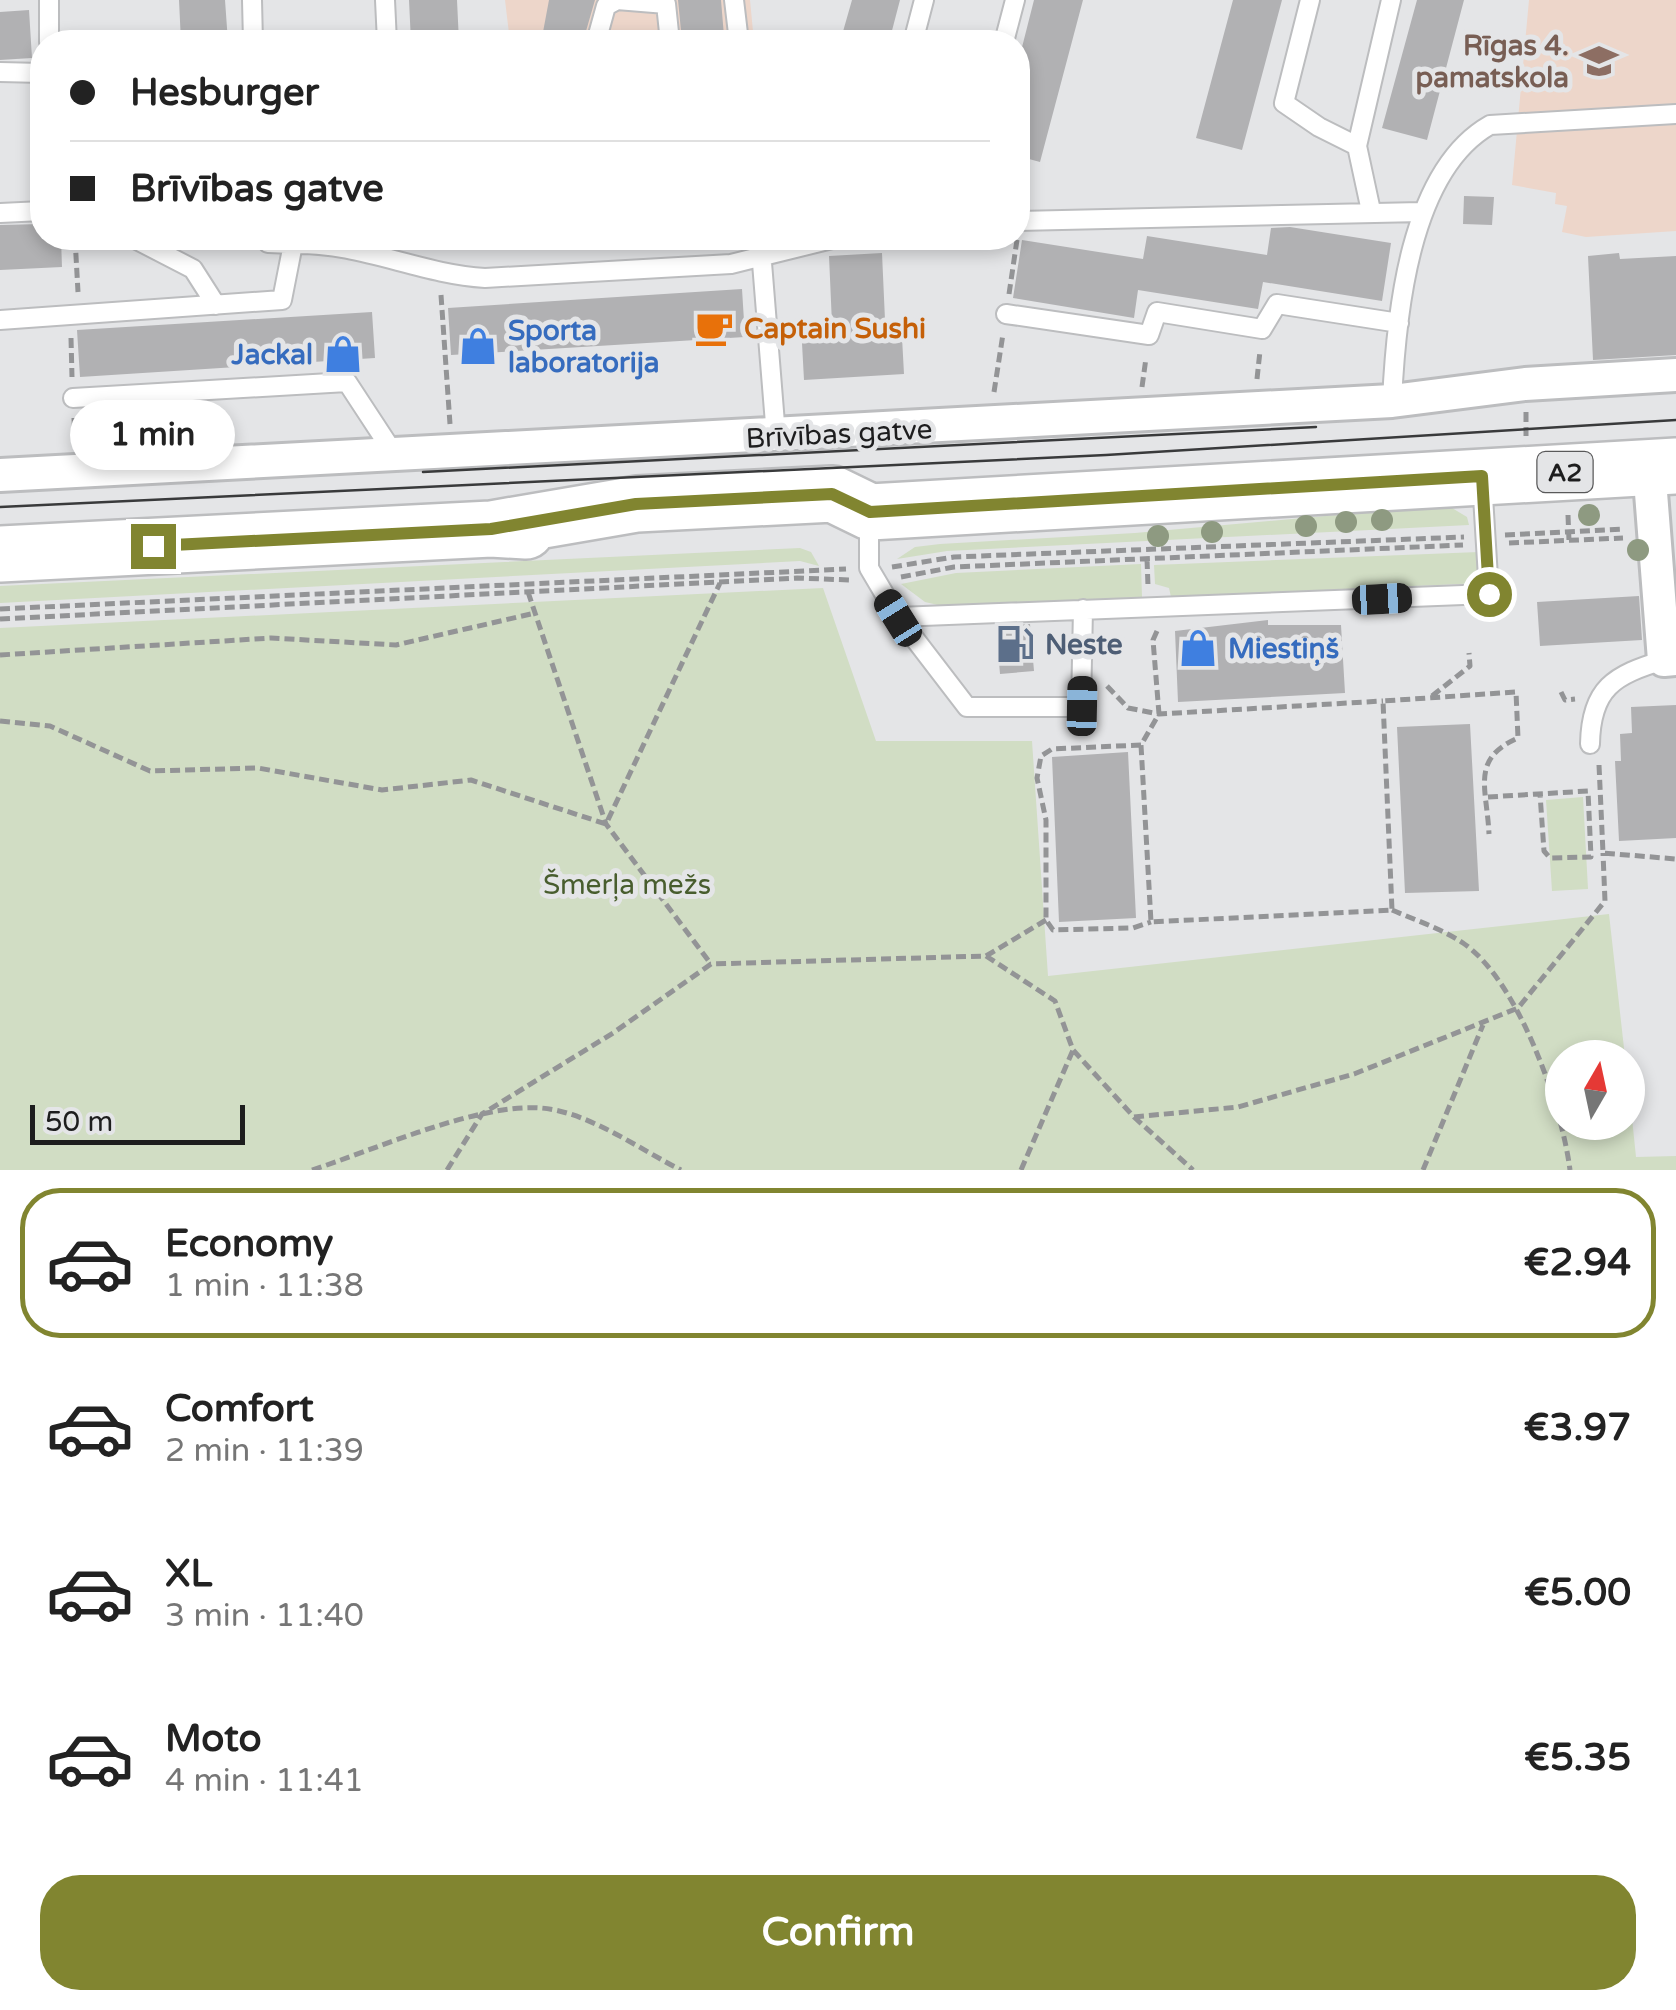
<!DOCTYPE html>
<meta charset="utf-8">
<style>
body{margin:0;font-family:"Varela Round",sans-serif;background:#f6f6f6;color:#222;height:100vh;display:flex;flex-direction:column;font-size:38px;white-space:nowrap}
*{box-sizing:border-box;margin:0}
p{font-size:32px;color:#767676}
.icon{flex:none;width:55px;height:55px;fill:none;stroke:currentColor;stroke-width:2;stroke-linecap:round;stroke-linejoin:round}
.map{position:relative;height:1170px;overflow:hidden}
.side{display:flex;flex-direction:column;background:#fff;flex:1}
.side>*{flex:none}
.hud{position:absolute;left:30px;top:30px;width:1000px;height:220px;border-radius:40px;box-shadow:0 5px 15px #0003;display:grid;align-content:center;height:220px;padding:0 40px;background:#fff}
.needle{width:65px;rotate:9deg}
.fabs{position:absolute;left:1545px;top:1040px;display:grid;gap:20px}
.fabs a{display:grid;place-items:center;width:100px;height:100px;border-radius:50%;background:#fff;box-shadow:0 5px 15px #0003;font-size:50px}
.scale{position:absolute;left:30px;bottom:25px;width:215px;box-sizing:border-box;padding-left:10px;border:5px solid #1d1d1e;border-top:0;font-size:28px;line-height:35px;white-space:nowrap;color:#1d1d1e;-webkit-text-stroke:8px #e4e5e7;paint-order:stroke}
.end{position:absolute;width:45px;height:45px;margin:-22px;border:12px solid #818530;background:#fff;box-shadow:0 0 0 5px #fff}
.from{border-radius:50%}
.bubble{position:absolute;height:70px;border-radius:35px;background:#fff;box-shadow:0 5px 15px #0003;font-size:32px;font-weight:700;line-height:70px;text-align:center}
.car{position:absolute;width:30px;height:60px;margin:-30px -15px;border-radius:12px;box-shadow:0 0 8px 2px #0007;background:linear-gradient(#222 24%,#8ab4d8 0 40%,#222 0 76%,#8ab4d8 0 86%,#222 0)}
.hud b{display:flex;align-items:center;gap:35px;height:95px;font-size:38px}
.hud b+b{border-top:2px solid #e0e0e0}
.hud i{width:25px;height:25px;background:#222}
ul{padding:18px 0 0;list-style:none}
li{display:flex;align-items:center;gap:30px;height:150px;margin:0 20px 15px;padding:0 20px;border:5px solid transparent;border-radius:40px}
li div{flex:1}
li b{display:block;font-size:38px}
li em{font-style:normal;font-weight:700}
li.current{border-color:#818530}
li>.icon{width:90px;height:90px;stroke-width:1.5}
.button{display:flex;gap:20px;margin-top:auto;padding:20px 40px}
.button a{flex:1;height:115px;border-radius:40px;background:#818530;color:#fff;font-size:40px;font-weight:700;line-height:115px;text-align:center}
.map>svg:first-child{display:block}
.education{fill:#edd6ca}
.green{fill:#d1ddc4}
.building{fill:#b1b1b3}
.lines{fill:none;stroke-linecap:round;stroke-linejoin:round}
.lane-casing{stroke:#bcbdbf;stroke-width:22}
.street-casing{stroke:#bcbdbf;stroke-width:38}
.highway-casing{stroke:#bcbdbf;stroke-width:60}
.path{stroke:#939496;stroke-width:5;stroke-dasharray:10 5;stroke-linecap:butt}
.lane{stroke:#fff;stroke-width:18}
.street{stroke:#fff;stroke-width:32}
.highway{stroke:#fff;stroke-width:55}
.tram{stroke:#393a3b;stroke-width:2.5}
.tree{fill:#8e9a81}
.route{stroke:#818530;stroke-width:12}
.labels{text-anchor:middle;stroke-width:10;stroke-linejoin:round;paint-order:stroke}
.shield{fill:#e4e5e7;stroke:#59595a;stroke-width:2.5}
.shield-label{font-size:25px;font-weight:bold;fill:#1d1d1e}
.education-label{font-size:28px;font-weight:bold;fill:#785e54;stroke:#e4e5e7;text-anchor:end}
.food-label{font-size:28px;font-weight:bold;fill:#c56008;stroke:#e4e5e7;text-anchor:start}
.shop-label{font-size:28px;font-weight:bold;fill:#366cbe;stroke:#e4e5e7;text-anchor:start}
.street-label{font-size:28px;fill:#1d1d1e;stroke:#e4e5e7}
.service-label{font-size:28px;font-weight:bold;fill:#4e5e75;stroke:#e4e5e7;text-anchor:start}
.park-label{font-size:28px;fill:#485d2e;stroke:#e4e5e7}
</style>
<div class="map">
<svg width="1676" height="1170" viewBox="0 0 1676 1170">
<rect width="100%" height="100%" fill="#e4e5e7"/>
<path class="education" d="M505,0H750L754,42H510Z
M1529,0H1676V231L1586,237L1562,232L1567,206L1555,204L1556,193L1512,185Z"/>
<path class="green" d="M1447,505L1467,517L1469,525L947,551L897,559L915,547L940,544L1135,533Z
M800,548L811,552L819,566L800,561L0,603V586Z
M1479,552L1482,583L1171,597L1169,588L1155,584L1154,565Z
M1141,564L1142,597L942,606L925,602L901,584L956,573Z
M823,588L876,741H1032L1048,976L1609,914L1625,1057L1562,1058V1122H1628V1079L1636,1157L1676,1156V1170H0V628Z
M1583,797L1588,889L1552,891L1546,800Z"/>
<path class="building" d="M179,0H225L228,42H181Z
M409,0H457L459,42H411Z
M549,0H595L584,38L543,32Z
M678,0H721L724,36L682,41Z
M852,0H900L889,42H840Z
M1034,0H1083L1040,162L1018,156V63Z
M1233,0H1282L1242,150L1196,138Z
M1417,0H1464L1427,140L1382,128Z
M29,10L32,58L0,60V12Z
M1464,196L1494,197L1492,225L1463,224Z
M42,224V238H61L62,267L0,270V225Z
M1290,227L1391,243L1382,301L1263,282L1258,309L1138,290L1134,318L1013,298L1022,240L1143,259L1147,236L1267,255L1271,228Z
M882,253L885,320L901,319L904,374L804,380L801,325L832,324L829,256Z
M1619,253L1620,259L1676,256V355L1593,360L1588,256Z
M742,289L745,337L451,355L448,308Z
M372,312L375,358L80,377L77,330Z
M1639,596L1642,640L1540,646L1537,602Z
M1268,620V625H1341L1345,693L1178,702L1175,631Z
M1030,624L1034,671L1000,674L996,626Z
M1676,705V838L1619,841L1615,761H1621L1620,734L1632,733L1631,707Z
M1470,724L1479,891L1405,893L1397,727Z
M1128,752L1136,918L1059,922L1052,757Z"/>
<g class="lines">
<g class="lane-casing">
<path id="lane" d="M252,0L253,42
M385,0L387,42
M734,0L739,42
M1310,0L1284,103L1319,127L1357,146
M49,42V0
M596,42L606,6L617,0L666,4L670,42
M913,42L924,0
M1004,42L1015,0
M0,72L42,73
M1371,211L1357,146L1391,0
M0,213L42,211
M1018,221L1421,212
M133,238L193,269L216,305
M264,238L268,243L293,244
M760,238L776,436
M1006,314L1149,335L1157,312L1262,329L1277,304L1399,323
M0,320L282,300L293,244C360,242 419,274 485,278L731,264L836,238
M73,398L347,382L387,443L389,457
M1392,401C1396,316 1409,171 1490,125L1676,114
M869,517V568L898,617L1489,594L1482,480
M898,617L967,707H1081L1083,609
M1590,744C1591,688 1614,675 1664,660"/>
</g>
<g class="street-casing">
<path id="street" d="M1649,467L1664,660L1676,659
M0,475L1392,401L1525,384L1676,375"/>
</g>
<g class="highway-casing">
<path id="highway" d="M491,529L637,504L833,494L870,512L1676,466
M0,554L491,529L526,531"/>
</g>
<path class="path" d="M75,238L78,292
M1009,294L1017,240
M441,295L450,424
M71,338L72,377
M1257,379L1260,351
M1142,387L1146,358
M994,392L1003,334
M1526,412V436
M74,418L75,442
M1568,515L1569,541
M1505,535L1624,529
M1509,543L1623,538
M1147,559L1148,586
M892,567L954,557L1464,537
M901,577L954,567L1463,545
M528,592L606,824L711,964
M0,609L846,569
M0,619L797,578L850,580
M1157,631L1153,640L1159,714L1141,745L1151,922L1392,910L1383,701L1516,692L1518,738C1470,759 1487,788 1489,834
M0,655L271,638L396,645L535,613
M1107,686L1128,708L1159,714L1383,701
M1561,692L1565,700L1575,699
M1432,696L1470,666L1469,653
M0,721L50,726L150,771L258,768L382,790L471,780L606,824L720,583
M1141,745L1052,749L1041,756L1037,778L1046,820V920L1053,930L1133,928L1151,922
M1599,765L1603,853L1676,859
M1488,797L1588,791L1591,857L1550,858L1544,851L1540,794
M1392,910C1415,920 1442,929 1463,943C1518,980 1562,1106 1570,1170
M986,956L1046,920
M1134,1117L1238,1107L1354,1074L1518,1008L1605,901L1603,853
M312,1170C374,1150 478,1103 541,1108C589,1112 639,1149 681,1170
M447,1170L482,1114L613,1033L711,964L986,956L1055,1001L1073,1050L1134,1117L1193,1170
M1021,1170L1073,1050
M1423,1170L1483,1025"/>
<use href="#lane" class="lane"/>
<use href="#street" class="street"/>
<use href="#highway" class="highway"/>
<path class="tram" d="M423,472L1316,427
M0,507L1106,455L1676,420"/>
</g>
<g class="tree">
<circle cx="1589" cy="515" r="11"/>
<circle cx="1382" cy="520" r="11"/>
<circle cx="1346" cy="522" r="11"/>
<circle cx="1306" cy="526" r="11"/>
<circle cx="1212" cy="532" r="11"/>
<circle cx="1158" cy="536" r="11"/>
<circle cx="1638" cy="550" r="11"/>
</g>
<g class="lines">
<path class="route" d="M153,546L491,529L636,504L832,494L870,512L1482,476L1489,594"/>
</g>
<defs>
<g id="school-bare" transform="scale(3)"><path d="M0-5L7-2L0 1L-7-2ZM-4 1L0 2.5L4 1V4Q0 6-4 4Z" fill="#8d6e63" stroke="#e4e5e7" stroke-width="2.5" paint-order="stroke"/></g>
<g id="cafe-bare" transform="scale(3)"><path d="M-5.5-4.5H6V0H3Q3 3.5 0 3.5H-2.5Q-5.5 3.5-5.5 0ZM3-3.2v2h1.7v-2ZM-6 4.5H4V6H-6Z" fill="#e8710a" stroke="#e4e5e7" stroke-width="2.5" paint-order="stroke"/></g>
<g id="shop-bare" transform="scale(3)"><path d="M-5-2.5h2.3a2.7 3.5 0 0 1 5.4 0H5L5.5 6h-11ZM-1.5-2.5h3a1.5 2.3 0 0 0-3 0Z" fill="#3f7fe0" stroke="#e4e5e7" stroke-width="2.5" paint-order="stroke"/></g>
<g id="fuel-bare" transform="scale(3)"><path d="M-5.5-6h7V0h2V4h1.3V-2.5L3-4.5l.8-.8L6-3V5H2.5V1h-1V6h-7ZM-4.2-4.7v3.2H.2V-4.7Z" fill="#5c6f8a" stroke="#e4e5e7" stroke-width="2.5" paint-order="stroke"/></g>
</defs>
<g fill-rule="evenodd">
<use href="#school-bare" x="1599" y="61"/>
<use href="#cafe-bare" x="714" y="328"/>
<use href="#shop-bare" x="478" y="346"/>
<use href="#shop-bare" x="343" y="354"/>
<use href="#fuel-bare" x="1015" y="644"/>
<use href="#shop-bare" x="1198" y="648"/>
</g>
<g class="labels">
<rect class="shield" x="1537.5" y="452" width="55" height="40" rx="8"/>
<g class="shield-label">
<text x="1565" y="481">A2</text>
</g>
<g class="education-label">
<text x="1569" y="55">Rīgas 4.<tspan x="1569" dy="32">pamatskola</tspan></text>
</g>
<g class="food-label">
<text x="744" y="338">Captain Sushi</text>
</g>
<g class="shop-label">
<text x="508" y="340">Sporta<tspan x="508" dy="32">laboratorija</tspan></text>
<text x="313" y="364" text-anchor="end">Jackal</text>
<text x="1228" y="658">Miestiņš</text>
</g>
<g class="street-label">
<text transform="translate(839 433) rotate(-3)" y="10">Brīvības gatve</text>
</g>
<g class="service-label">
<text x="1045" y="654">Neste</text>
</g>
<g class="park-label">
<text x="627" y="894">Šmerļa mežs</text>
</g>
</g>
</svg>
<div class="fabs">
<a><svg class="needle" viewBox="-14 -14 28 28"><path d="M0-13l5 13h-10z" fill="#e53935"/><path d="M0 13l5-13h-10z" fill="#767676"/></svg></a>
</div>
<div class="scale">50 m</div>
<i class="end from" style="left:1489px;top:594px"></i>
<i class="end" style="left:153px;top:546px"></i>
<div class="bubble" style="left:70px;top:400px;width:165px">1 min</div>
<i class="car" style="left:1382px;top:599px;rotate:87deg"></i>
<i class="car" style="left:898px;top:618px;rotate:328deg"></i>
<i class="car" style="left:1082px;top:706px;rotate:1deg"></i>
<div class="hud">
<b><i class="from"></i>Hesburger</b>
<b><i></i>Brīvības gatve</b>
</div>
</div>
<section class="side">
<ul>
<li class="current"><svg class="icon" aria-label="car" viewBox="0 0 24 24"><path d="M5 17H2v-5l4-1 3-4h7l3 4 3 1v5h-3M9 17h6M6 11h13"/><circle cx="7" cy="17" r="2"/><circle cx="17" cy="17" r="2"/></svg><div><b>Economy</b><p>1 min · 11:38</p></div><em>€2.94</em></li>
<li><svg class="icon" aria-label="car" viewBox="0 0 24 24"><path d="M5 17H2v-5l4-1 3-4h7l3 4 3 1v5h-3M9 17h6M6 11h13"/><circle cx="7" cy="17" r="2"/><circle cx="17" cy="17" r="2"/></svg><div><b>Comfort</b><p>2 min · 11:39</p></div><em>€3.97</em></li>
<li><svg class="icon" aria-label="car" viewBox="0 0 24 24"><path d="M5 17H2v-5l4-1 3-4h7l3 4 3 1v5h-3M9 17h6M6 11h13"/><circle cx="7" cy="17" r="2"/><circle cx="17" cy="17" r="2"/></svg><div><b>XL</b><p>3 min · 11:40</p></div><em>€5.00</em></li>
<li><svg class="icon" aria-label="car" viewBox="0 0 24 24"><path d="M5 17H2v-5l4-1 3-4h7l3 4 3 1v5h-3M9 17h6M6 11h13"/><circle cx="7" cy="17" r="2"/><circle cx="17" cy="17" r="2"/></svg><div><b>Moto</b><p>4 min · 11:41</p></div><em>€5.35</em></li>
</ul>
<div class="button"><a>Confirm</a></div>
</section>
